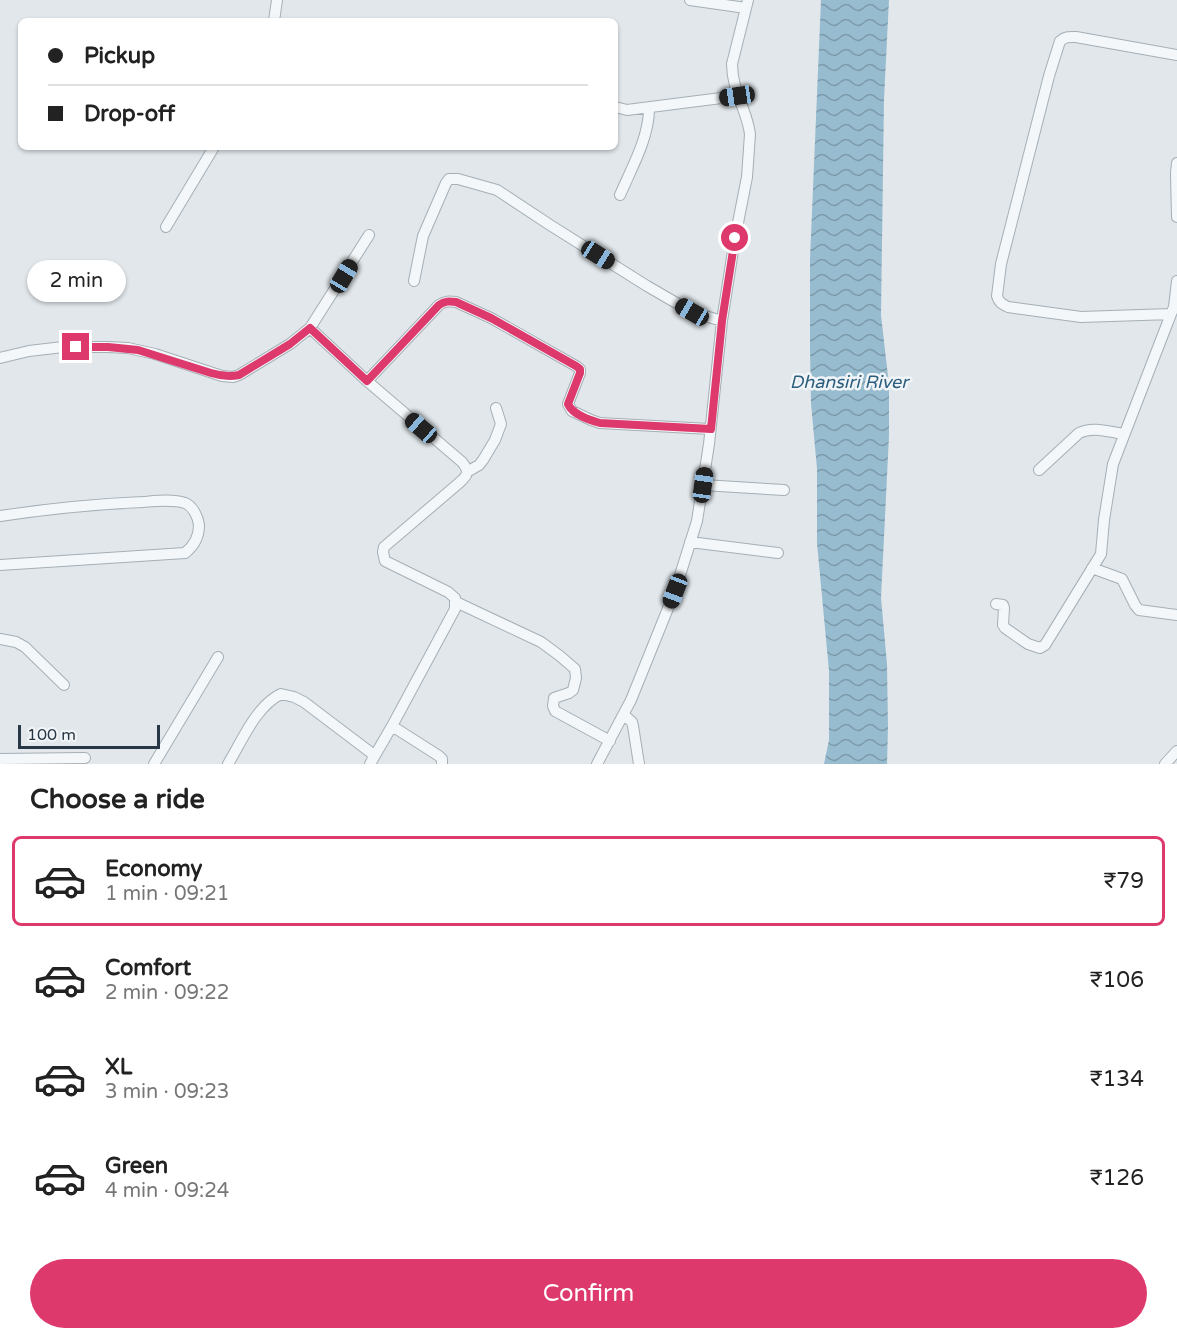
<!DOCTYPE html>
<meta charset="utf-8">
<style>
body{margin:0;font-family:"Varela Round",sans-serif;background:#f2f2f2;color:#222;height:100vh;display:flex;flex-direction:column;font-size:22px;white-space:nowrap}
*{box-sizing:border-box;margin:0}
p{font-size:20px;color:#767676}
.icon{flex:none;width:33px;height:33px;fill:none;stroke:currentColor;stroke-width:2;stroke-linecap:round;stroke-linejoin:round}
.map{position:relative;height:764px;overflow:hidden}
.details{display:flex;flex-direction:column;background:#fff;flex:1}
.details>*{flex:none}
.banner{position:absolute;left:18px;top:18px;width:600px;height:132px;border-radius:9px;box-shadow:0 2px 4px #0004;display:grid;align-content:center;height:132px;padding:0 30px;background:#fff}
.scale{position:absolute;left:18px;bottom:15px;width:142px;box-sizing:border-box;padding-left:6px;border:3px solid #273745;border-top:0;font-size:16px;line-height:21px;white-space:nowrap;color:#273745;-webkit-text-stroke:4px #f1f5f8;paint-order:stroke}
.end{position:absolute;width:27px;height:27px;margin:-14px;border:8px solid #dd396d;background:#fff;box-shadow:0 0 0 3px #fff}
.from{border-radius:50%}
.bubble{position:absolute;height:42px;border-radius:21px;background:#fff;box-shadow:0 2px 4px #0004;font-size:20px;font-weight:600;line-height:42px;text-align:center}
.car{position:absolute;width:18px;height:36px;margin:-18px -9px;border-radius:8px;box-shadow:0 0 4px 2px #0007;background:linear-gradient(#222 24%,#8ab4d8 0 40%,#222 0 76%,#8ab4d8 0 86%,#222 0)}
.banner b{display:flex;align-items:center;gap:21px;height:57px;font-size:22px}
.banner b+b{border-top:2px solid #e0e0e0}
.banner i{width:15px;height:15px;background:#222}
ul{padding:0;list-style:none}
li{display:flex;align-items:center;gap:18px;height:90px;margin:0 12px 9px;padding:0 18px;border:3px solid transparent;border-radius:9px}
li div{flex:1}
li b{display:block;font-size:22px}
li em{font-style:normal;font-weight:600}
li.selected{border-color:#dd396d}
li>.icon{width:54px;height:54px;stroke-width:1.5}
h2{padding:0 30px;font-size:27px;line-height:72px}
.button{display:flex;gap:12px;margin-top:auto;padding:12px 30px}
.button a{flex:1;height:69px;border-radius:36px;background:#dd396d;color:#fff;font-size:24px;font-weight:600;line-height:69px;text-align:center}
.map>svg:first-child{display:block}
.water{fill:url(#water-waves)}
.lines{fill:none;stroke-linecap:round;stroke-linejoin:round}
.minor-casing{stroke:#a5afb6;stroke-width:12}
.minor{stroke:#f4f7f9;stroke-width:10}
.route{stroke:#dd396d;stroke-width:8}
.labels{text-anchor:middle;stroke-width:5;stroke-linejoin:round;paint-order:stroke}
.water-label{font-size:18px;font-style:italic;fill:#2c5e7e;stroke:#f1f5f8}
</style>
<div class="map">
<svg width="1177" height="764" viewBox="0 0 1177 764">
<defs>
<pattern id="water-waves" width="16" height="10" patternUnits="userSpaceOnUse" patternTransform="scale(1.5)"><rect width="16" height="10" fill="#98bccf"/><path d="M0 5q4-4 8 0t8 0" fill="none" stroke="#7c9aaa"/></pattern>
</defs>
<rect width="100%" height="100%" fill="#e1e7eb"/>
<path class="water" d="M821,0H889L884,99L881,315L889,385V436L881,598L887,664L888,727L887,764H824L829,740V671L817,543V469L811,403L810,351V259Z"/>
<g class="lines">
<g class="minor-casing">
<path id="minor" d="M690,0L746,8
M274,21L277,0
M615,107L627,110L737,96
M1177,163L1176,173L1177,217
M620,195C632,167 649,138 649,108
M166,227L214,147
M414,281L423,236L446,183L449,179H458L497,190L550,225L647,286L692,312L722,321
M1171,314L1081,317L1008,307C1002,304 999,303 997,296L1001,264L1049,76L1060,41C1066,36 1070,37 1076,37L1177,55
M310,328L367,381L462,462C470,472 468,475 459,483L384,547L383,552L385,561L448,592L455,598V609L392,726L370,764
M0,358L29,351L63,347H108L128,348L155,354L222,376L233,377L239,375L290,344L310,328L369,235
M367,381L439,305C445,301 449,301 456,302L491,318L576,366L580,369V373L568,404L572,411L591,420L600,423L710,429
M1039,470L1079,433C1093,426 1109,432 1124,434
M467,472L479,465L483,460L495,440L501,424L496,408
M703,485L784,490
M0,516C47,509 96,504 143,502C156,501 172,499 185,503C193,506 198,517 199,525C199,537 194,546 185,553L0,565
M690,542L778,553
M1092,568L1122,579L1135,605L1139,610L1177,615
M456,602L541,642L560,656L575,669L576,678L573,690L569,693L554,698L553,706L555,711L610,741
M996,604L1003,605L1004,608L1003,625L1005,628L1028,644L1040,648L1045,645L1101,554L1104,520L1113,464L1171,314L1174,307L1177,281
M0,639L16,642L25,647L64,685
M624,715L632,722L633,726L639,764
M392,726L439,756L442,759V764
M0,759L85,758
M154,764L218,657
M228,764C242,741 256,706 281,694L294,697L304,702L374,755
M597,764L631,700L675,591L697,521L709,444L722,321L735,238L747,177L750,134C747,110 732,91 732,64L748,0
M1165,764L1177,751"/>
</g>
<use href="#minor" class="minor"/>
</g>
<g class="lines">
<path class="route" d="M76,347H108L138,350L211,373C221,376 229,377 239,375L290,344L310,328L367,381L439,305C445,301 449,301 456,302L491,318L576,366L580,369V373L568,404C573,415 589,420 600,423L711,429L722,321L735,238"/>
</g>
<g class="labels">
<g class="water-label">
<text x="849" y="388">Dhansiri River</text>
</g>
</g>
</svg>
<div class="scale">100 m</div>
<i class="end from" style="left:735px;top:238px"></i>
<i class="end" style="left:76px;top:347px"></i>
<div class="bubble" style="left:27px;top:260px;width:99px">2 min</div>
<i class="car" style="left:737px;top:96px;rotate:262deg"></i>
<i class="car" style="left:598px;top:255px;rotate:122deg"></i>
<i class="car" style="left:344px;top:276px;rotate:31deg"></i>
<i class="car" style="left:692px;top:312px;rotate:300deg"></i>
<i class="car" style="left:421px;top:428px;rotate:311deg"></i>
<i class="car" style="left:703px;top:485px;rotate:8deg"></i>
<i class="car" style="left:675px;top:591px;rotate:201deg"></i>
<div class="banner">
<b><i class="from"></i>Pickup</b>
<b><i></i>Drop-off</b>
</div>
</div>
<section class="details">
<h2>Choose a ride</h2>
<ul>
<li class="selected"><svg class="icon" aria-label="car" viewBox="0 0 24 24"><path d="M5 17H2v-5l4-1 3-4h7l3 4 3 1v5h-3M9 17h6M6 11h13"/><circle cx="7" cy="17" r="2"/><circle cx="17" cy="17" r="2"/></svg><div><b>Economy</b><p>1 min · 09:21</p></div><em>₹79</em></li>
<li><svg class="icon" aria-label="car" viewBox="0 0 24 24"><path d="M5 17H2v-5l4-1 3-4h7l3 4 3 1v5h-3M9 17h6M6 11h13"/><circle cx="7" cy="17" r="2"/><circle cx="17" cy="17" r="2"/></svg><div><b>Comfort</b><p>2 min · 09:22</p></div><em>₹106</em></li>
<li><svg class="icon" aria-label="car" viewBox="0 0 24 24"><path d="M5 17H2v-5l4-1 3-4h7l3 4 3 1v5h-3M9 17h6M6 11h13"/><circle cx="7" cy="17" r="2"/><circle cx="17" cy="17" r="2"/></svg><div><b>XL</b><p>3 min · 09:23</p></div><em>₹134</em></li>
<li><svg class="icon" aria-label="car" viewBox="0 0 24 24"><path d="M5 17H2v-5l4-1 3-4h7l3 4 3 1v5h-3M9 17h6M6 11h13"/><circle cx="7" cy="17" r="2"/><circle cx="17" cy="17" r="2"/></svg><div><b>Green</b><p>4 min · 09:24</p></div><em>₹126</em></li>
</ul>
<div class="button"><a>Confirm</a></div>
</section>
